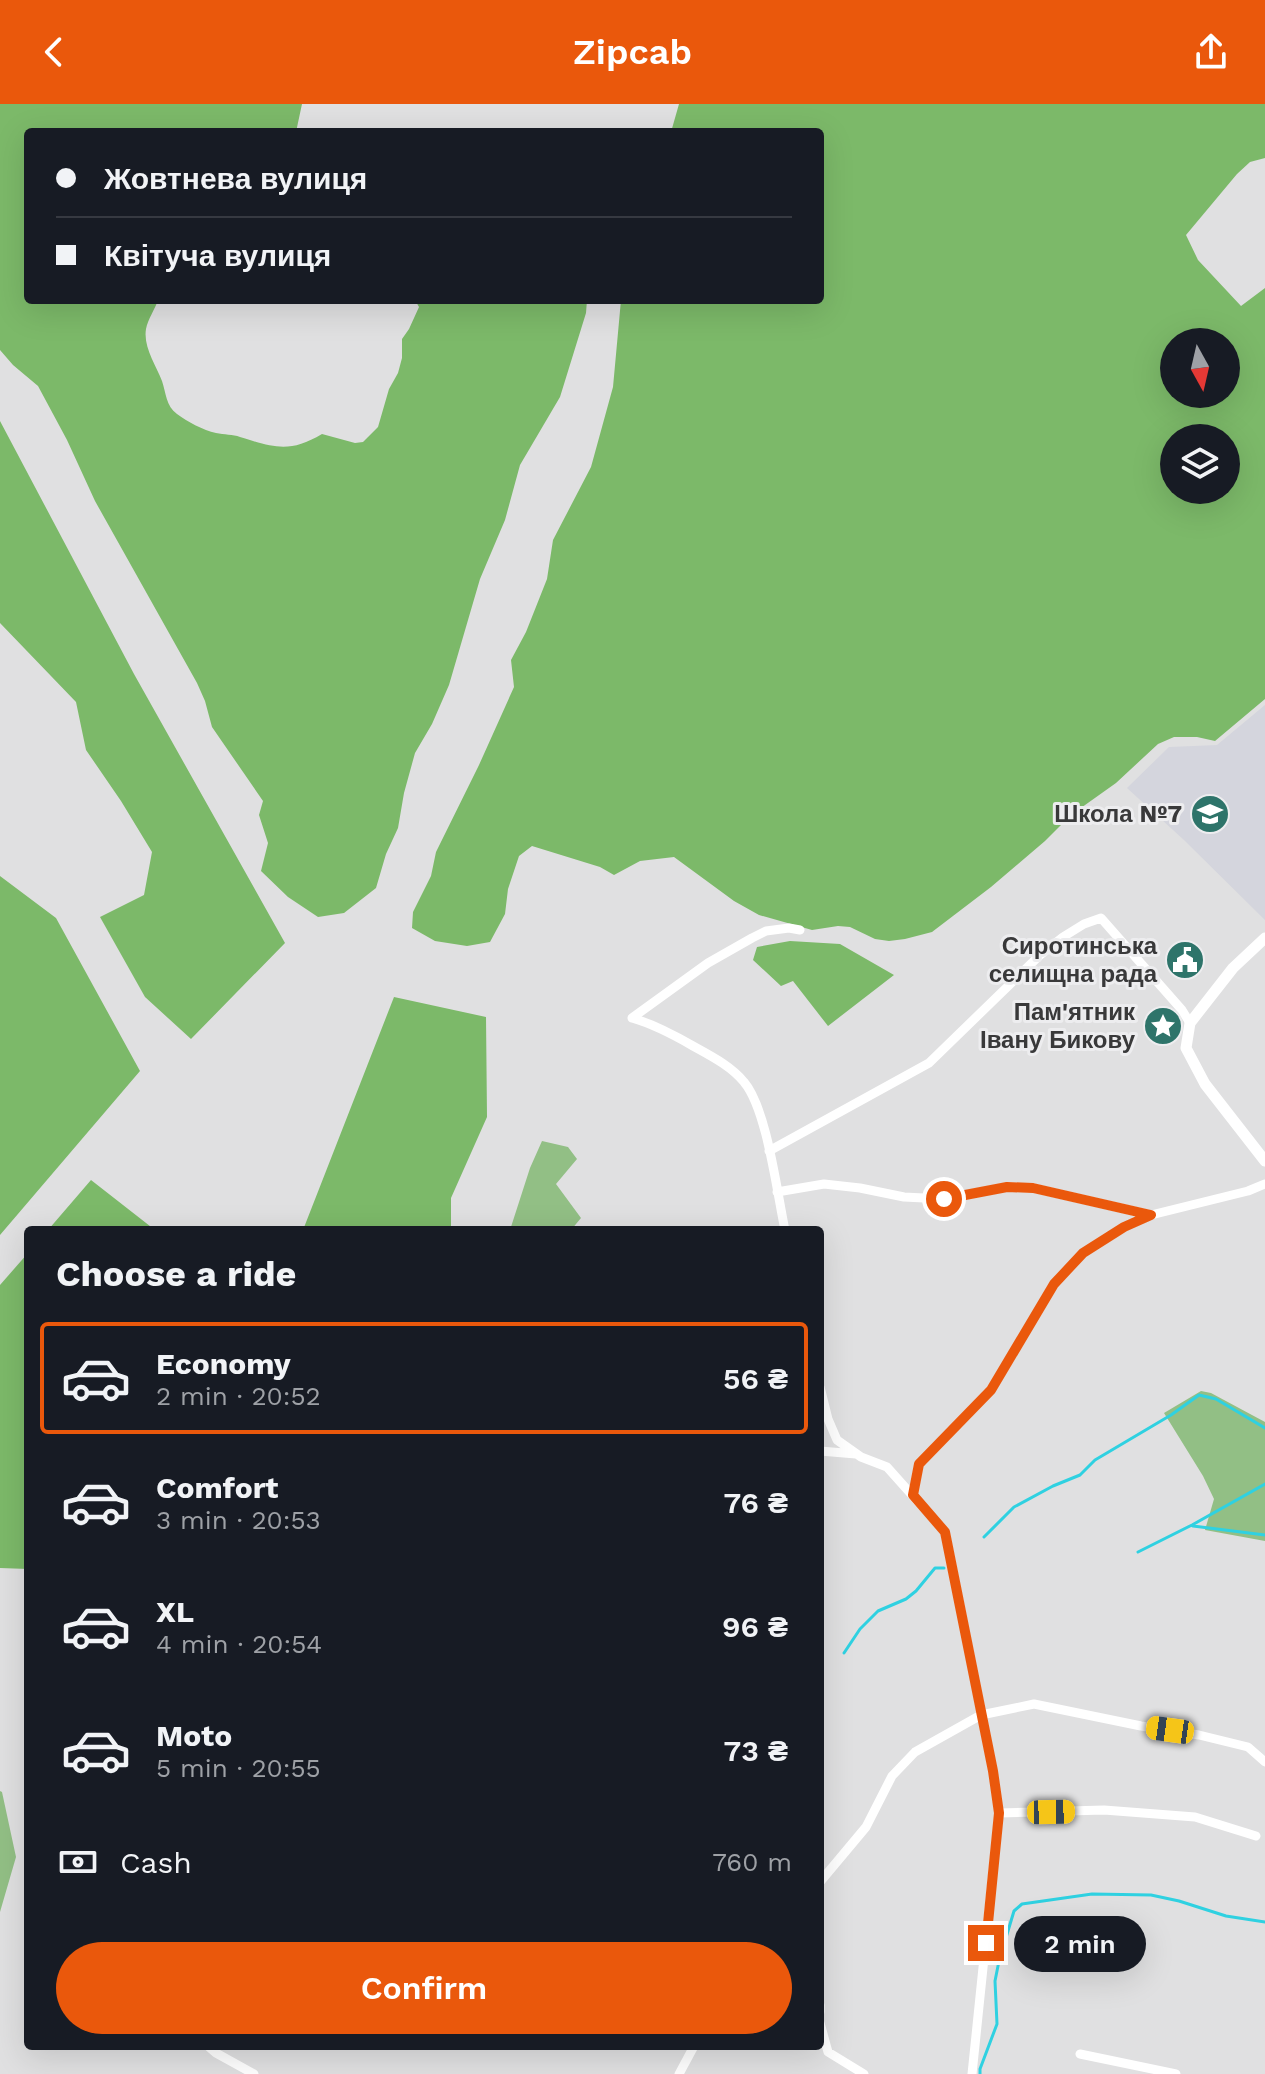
<!DOCTYPE html>
<meta charset="utf-8">
<style>
body{margin:0;font-family:"Work Sans",sans-serif;background:#20242c;color:#f1f3f6;height:100vh;display:flex;flex-direction:column;font-size:30px;white-space:nowrap}
*{box-sizing:border-box;margin:0}
p{font-size:26px;color:#9ea1a6}
.icon{flex:none;width:44px;height:44px;fill:none;stroke:currentColor;stroke-width:2;stroke-linecap:round;stroke-linejoin:round}
.map{position:relative;flex:1;overflow:hidden}
.side{position:absolute;left:24px;top:1122px;width:800px;height:824px;display:flex;flex-direction:column;background:#171b24;border-radius:8px;box-shadow:0 8px 32px #0002}
.side>*{flex:none}
.hud{position:absolute;left:24px;top:24px;width:800px;height:176px;border-radius:8px;box-shadow:0 8px 32px #0002;display:grid;align-content:center;height:176px;padding:0 32px;background:#171b24}
.needle{width:52px;rotate:172deg}
.fabs{position:absolute;left:1160px;top:224px;display:grid;gap:16px}
.fabs a{display:grid;place-items:center;width:80px;height:80px;border-radius:50%;background:#171b24;box-shadow:0 8px 32px #0002;font-size:40px}
.end{position:absolute;width:36px;height:36px;margin:-18px;border:10px solid #ea580c;background:#fff;box-shadow:0 0 0 4px #fff}
.from{border-radius:50%}
.bubble{position:absolute;height:56px;border-radius:28px;background:#171b24;box-shadow:0 8px 32px #0002;font-size:26px;font-weight:600;line-height:56px;text-align:center}
.car{position:absolute;width:24px;height:48px;margin:-24px -12px;border-radius:10px;box-shadow:0 0 6px 2px #0007;background:linear-gradient(#f5c518 24%,#345 0 40%,#f5c518 0 76%,#345 0 86%,#f5c518 0)}
.hud b{display:flex;align-items:center;gap:28px;height:76px;font-size:30px}
.hud b+b{border-top:2px solid #363941}
.hud i{width:20px;height:20px;background:#f1f3f6}
ul{padding:0;list-style:none}
li{display:flex;align-items:center;gap:24px;height:112px;margin:0 16px 12px;padding:0 16px;border:4px solid transparent;border-radius:8px}
li div{flex:1}
li b{display:block;font-size:30px}
li em{font-style:normal;font-weight:600}
li.active{border-color:#ea580c}
li>.icon{width:72px;height:72px;stroke-width:1.5}
h2{padding:0 32px;font-size:36px;line-height:96px}
.pay{display:flex;align-items:center;gap:20px;height:88px;padding:0 32px;font-size:30px}
.pay p{margin-inline-start:auto}
.primary-button{display:flex;gap:16px;margin-top:auto;padding:16px 32px}
.primary-button a{flex:1;height:92px;border-radius:48px;background:#ea580c;color:#fff;font-size:32px;font-weight:600;line-height:92px;text-align:center}
header{display:flex;justify-content:space-between;align-items:center;height:104px;padding:0 32px;background:#ea580c;color:#fff;font-size:36px;font-weight:600}
.map>svg:first-child{display:block}
.built{fill:#d4d5dd}
.green{fill:#92bf85}
.forest{fill:#7cb969;fill-rule:evenodd}
.lines{fill:none;stroke-linecap:round;stroke-linejoin:round}
.stream{stroke:#2fd1e1;stroke-width:3}
.minor{stroke:#fff;stroke-width:9}
.tertiary{stroke:#fff;stroke-width:11}
.route{stroke:#ea580c;stroke-width:10}
.labels{text-anchor:middle;stroke-width:6;stroke-linejoin:round;paint-order:stroke}
.poi-label{font-size:24px;font-weight:bold;fill:#39393a;stroke:#ededef;text-anchor:end}
</style>
<header><svg class="icon" aria-label="back" viewBox="0 0 24 24"><path d="M15 5l-7 7 7 7"/></svg>Zipcab<svg class="icon" aria-label="share" viewBox="0 0 24 24"><path d="M12 15V3M7 8l5-5 5 5M5 13v7h14v-7"/></svg></header>
<div class="map">
<svg width="1265" height="1970" viewBox="0 0 1265 1970">
<rect width="100%" height="100%" fill="#e0e0e1"/>
<path class="built" d="M1265,601V816L1184,736L1127,684L1169,643L1217,641Z"/>
<path class="green" d="M542,1037L568,1043L577,1055L556,1080L581,1114L571,1126H510L530,1064Z
M1201,1287L1211,1289L1265,1318V1437L1205,1426L1214,1395L1203,1372L1164,1309Z
M0,1687L2,1688L16,1753L0,1808Z"/>
<path class="forest" d="M0,0H302L296,28H28V196H158C155,205 148,215 146,225C143,243 156,261 162,277C166,289 166,302 177,310C188,318 203,326 216,329C224,331 233,330 240,333C275,344 290,349 322,330L355,339L363,338L378,323L389,285L398,269L402,254V235L409,225L419,203L415,196H587L586,209L560,293L520,361L505,416L480,475L449,581L432,620L415,649L404,689L398,724L386,750L376,784L344,809L318,813L288,793L261,767L268,739L259,711L263,697L212,623L205,597L197,579L95,397L67,336L38,282L13,261L0,246Z
M679,0H1265V54L1250,58L1237,70L1186,131L1198,156L1241,202L1265,184V595L1215,637L1197,633H1174L1158,640L1116,679L1071,711L1045,737L991,783L932,828L905,835L889,837L875,835L850,823L838,822L812,826L759,811L734,797L674,753L640,757L614,771L600,763L532,742L519,752L508,785L505,810L490,838L467,842L435,837L412,824L413,808L431,772L436,748L479,661L514,583L511,556L526,528L547,475L553,436L591,363L613,283L621,196H820V28H671ZM1174,238H1226V290H1174ZM1174,334H1226V386H1174Z
M0,317L134,570L285,839L191,935L145,893L100,813L144,791L152,748L121,697L86,646L76,598L0,519Z
M0,772L56,814L140,967L0,1131Z
M790,837L840,840L894,871L828,922L793,877L781,882L753,856L757,843Z
M394,893L486,913L487,1013L451,1094V1126H303Z
M91,1076L155,1126H48Z
M28,1149V1465L0,1464V1181Z"/>
<g class="lines">
<path class="stream" d="M1193,1422L1265,1431
M984,1433L1014,1403L1053,1382L1080,1371L1095,1356L1171,1311L1199,1291L1216,1295L1265,1324
M1138,1448L1192,1421L1265,1380
M844,1549L860,1525L878,1507L906,1495L916,1487L935,1464H944
M980,1970V1965L997,1920L995,1877L999,1857L1014,1807L1022,1800L1092,1790L1151,1791L1179,1797L1226,1812L1265,1818"/>
<path class="minor" d="M632,914C653,920 674,931 693,942C711,952 731,962 744,978C767,1005 777,1089 785,1126
M632,914L708,859L752,834L766,827L789,824L800,826
M769,1047L929,959L1039,852L1063,833L1084,820L1101,814L1182,906L1190,919
M777,1088L824,1080L860,1084L904,1093L944,1095L1007,1083L1033,1084L1151,1111
M820,1283L828,1315L837,1336L861,1353L887,1363L945,1428L950,1452L993,1667L999,1709L972,1970
M820,1347L856,1350
M913,1391L919,1360L991,1286L1054,1180L1083,1149L1124,1123L1151,1111L1248,1087L1265,1080
M999,1709L1104,1706L1195,1713L1256,1732
M820,1778L866,1723L892,1672L915,1648L981,1611L1034,1600L1141,1622L1199,1631L1248,1643L1265,1658
M820,1901V1908
M820,1919L828,1948L864,1970
M208,1942L216,1949L254,1970
M1080,1950L1176,1970
M679,1970L694,1942"/>
<path class="tertiary" d="M1265,834L1233,864L1190,919L1186,944L1205,980L1265,1057"/>
</g>
<g class="lines">
<path class="route" d="M944,1095L1007,1083L1033,1084L1151,1111L1124,1123L1083,1149L1054,1180L991,1286L919,1360L913,1391L945,1428L993,1667L999,1709L986,1839"/>
</g>
<defs>
<g id="school-disc" transform="scale(2)"><circle r="9.5" fill="#2e746a" stroke="#ededef"/><path d="M0-5L7-2L0 1L-7-2ZM-4 1L0 2.5L4 1V4Q0 6-4 4Z" fill="#fff"/></g>
<g id="civic-disc" transform="scale(2)"><circle r="9.5" fill="#2e746a" stroke="#ededef"/><path d="M-.6-6.5H3V-4.5H.6V-3L4-1V1h2V6H-6V1h2V-1L-.6-3ZM-1.2 2.5V6h2.4V2.5Z" fill="#fff"/></g>
<g id="sight-disc" transform="scale(2)"><circle r="9.5" fill="#2e746a" stroke="#ededef"/><path d="M0-6L1.8-2.2L6-1.7L2.9 1.2L3.7 5.4L0 3.3L-3.7 5.4L-2.9 1.2L-6-1.7L-1.8-2.2Z" fill="#fff"/></g>
</defs>
<g fill-rule="evenodd">
<use href="#school-disc" x="1210" y="710"/>
<use href="#civic-disc" x="1185" y="856"/>
<use href="#sight-disc" x="1163" y="922"/>
</g>
<g class="labels">
<g class="poi-label">
<text x="1182" y="718">Школа №7</text>
<text x="1157" y="850">Сиротинська<tspan x="1157" dy="28">селищна рада</tspan></text>
<text x="1135" y="916">Пам'ятник<tspan x="1135" dy="28">Івану Бикову</tspan></text>
</g>
</g>
</svg>
<div class="fabs">
<a><svg class="needle" viewBox="-14 -14 28 28"><path d="M0-13l5 13h-10z" fill="#e53935"/><path d="M0 13l5-13h-10z" fill="#9ea1a6"/></svg></a>
<a><svg class="icon" aria-label="layers" viewBox="0 0 24 24"><path d="M12 4l9 5-9 5-9-5zM3 14l9 5 9-5"/></svg></a>
</div>
<i class="end from" style="left:944px;top:1095px"></i>
<i class="end" style="left:986px;top:1839px"></i>
<div class="bubble" style="left:1014px;top:1812px;width:132px">2 min</div>
<i class="car" style="left:1170px;top:1626px;rotate:278deg"></i>
<i class="car" style="left:1051px;top:1708px;rotate:89deg"></i>
<div class="hud">
<b><i class="from"></i>Жовтнева вулиця</b>
<b><i></i>Квітуча вулиця</b>
</div>
<section class="side">
<h2>Choose a ride</h2>
<ul>
<li class="active"><svg class="icon" aria-label="car" viewBox="0 0 24 24"><path d="M5 17H2v-5l4-1 3-4h7l3 4 3 1v5h-3M9 17h6M6 11h13"/><circle cx="7" cy="17" r="2"/><circle cx="17" cy="17" r="2"/></svg><div><b>Economy</b><p>2 min · 20:52</p></div><em>56 ₴</em></li>
<li><svg class="icon" aria-label="car" viewBox="0 0 24 24"><path d="M5 17H2v-5l4-1 3-4h7l3 4 3 1v5h-3M9 17h6M6 11h13"/><circle cx="7" cy="17" r="2"/><circle cx="17" cy="17" r="2"/></svg><div><b>Comfort</b><p>3 min · 20:53</p></div><em>76 ₴</em></li>
<li><svg class="icon" aria-label="car" viewBox="0 0 24 24"><path d="M5 17H2v-5l4-1 3-4h7l3 4 3 1v5h-3M9 17h6M6 11h13"/><circle cx="7" cy="17" r="2"/><circle cx="17" cy="17" r="2"/></svg><div><b>XL</b><p>4 min · 20:54</p></div><em>96 ₴</em></li>
<li><svg class="icon" aria-label="car" viewBox="0 0 24 24"><path d="M5 17H2v-5l4-1 3-4h7l3 4 3 1v5h-3M9 17h6M6 11h13"/><circle cx="7" cy="17" r="2"/><circle cx="17" cy="17" r="2"/></svg><div><b>Moto</b><p>5 min · 20:55</p></div><em>73 ₴</em></li>
</ul>
<div class="pay"><svg class="icon" aria-label="cash" viewBox="0 0 24 24"><path d="M3 7h18v10H3z"/><circle cx="12" cy="12" r="2"/></svg>Cash<p>760 m</p></div>
<div class="primary-button"><a>Confirm</a></div>
</section>
</div>
